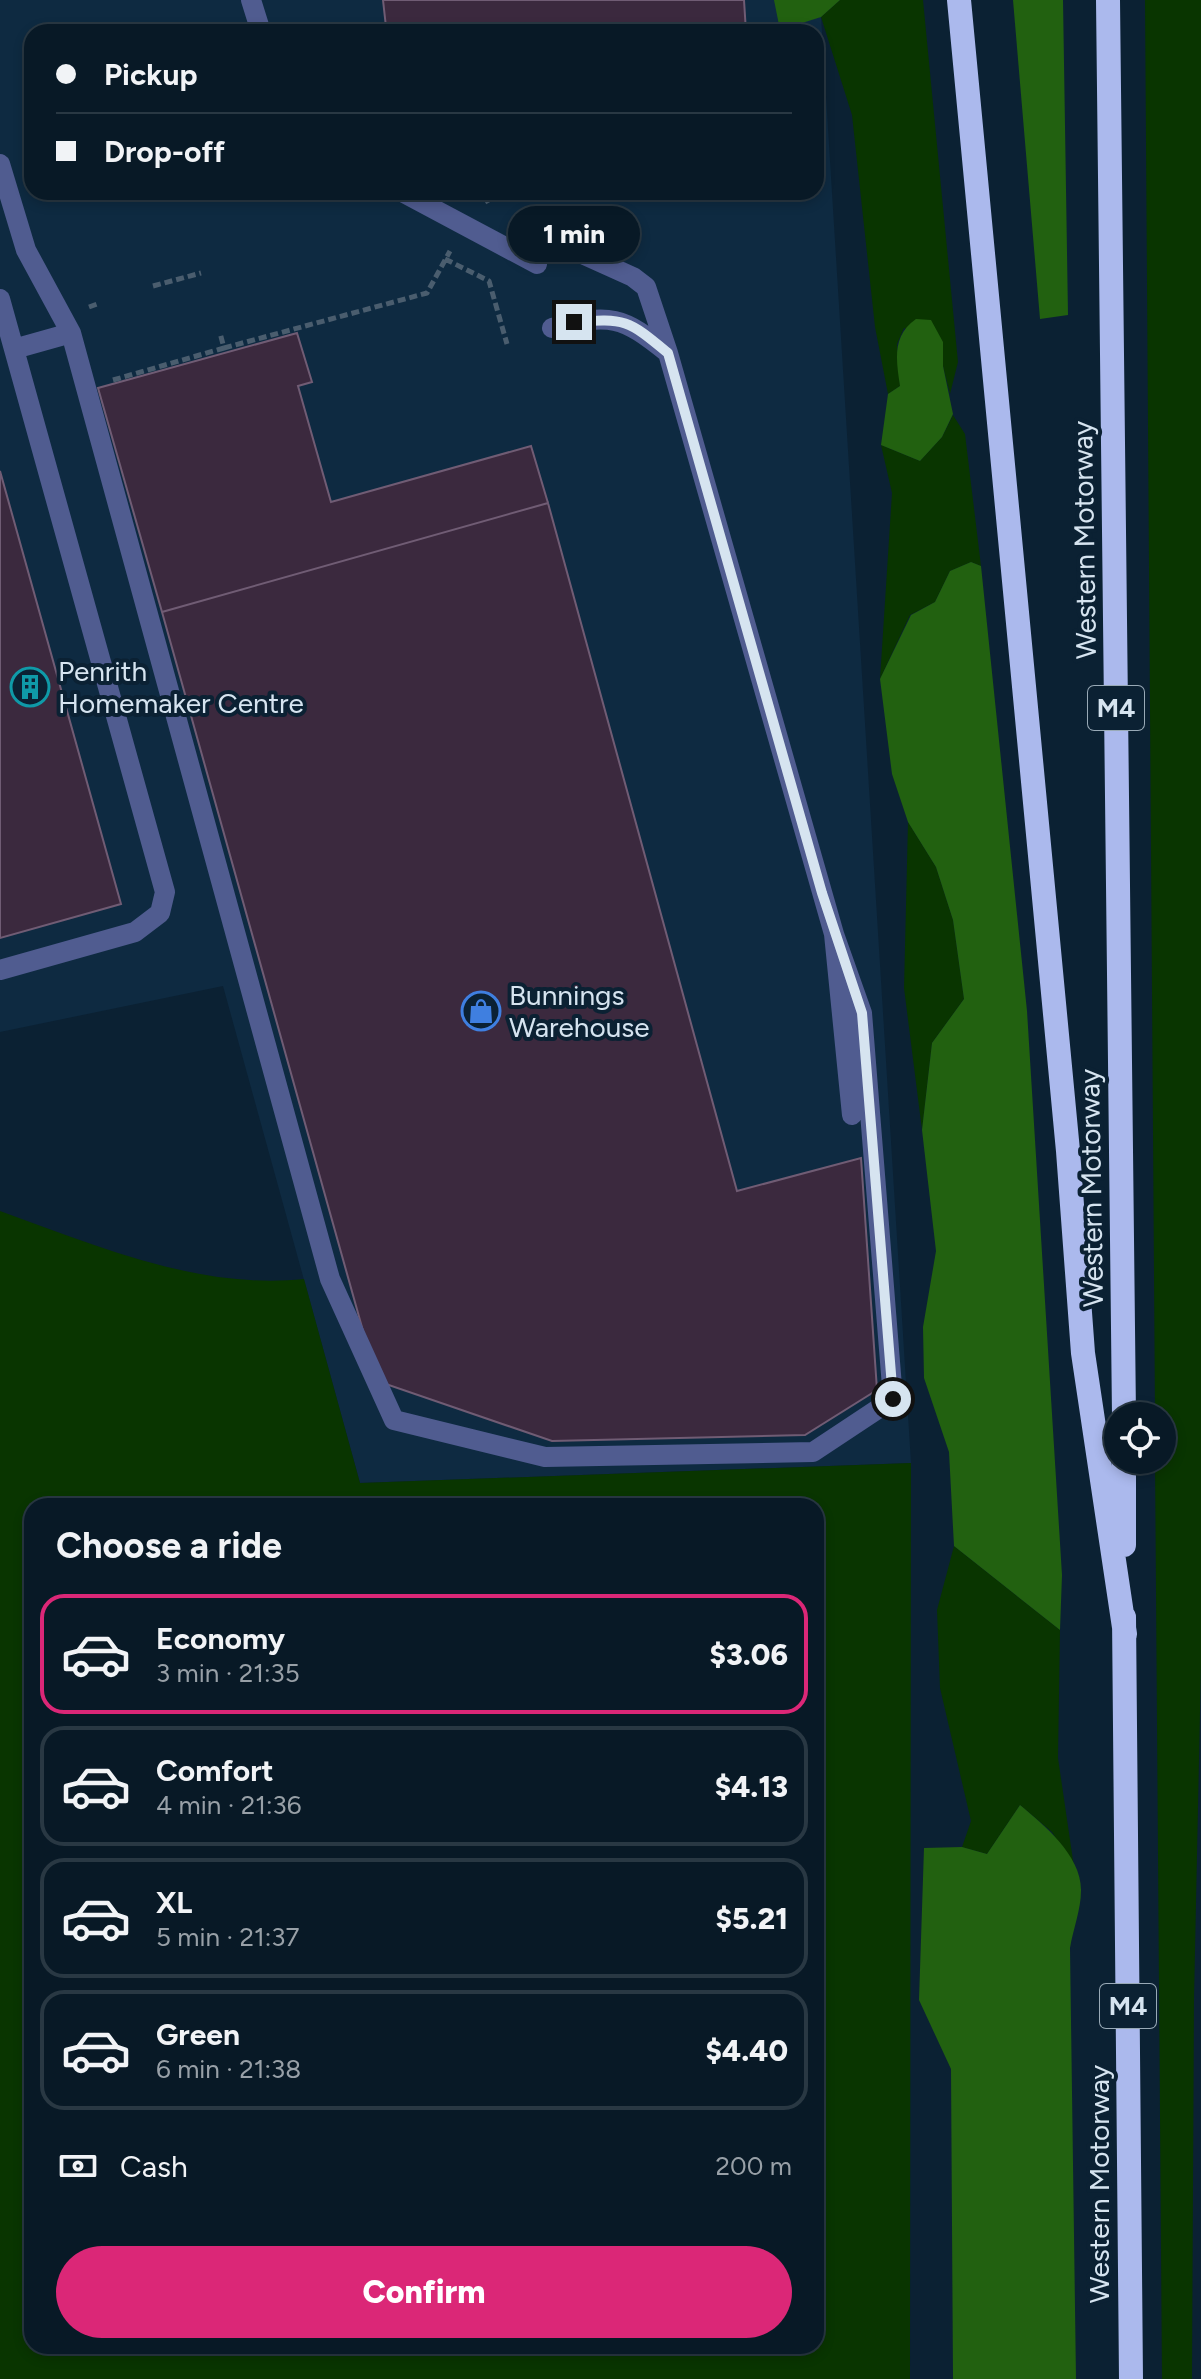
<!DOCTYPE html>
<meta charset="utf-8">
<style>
body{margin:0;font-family:Figtree,sans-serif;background:#11222e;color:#f1f3f6;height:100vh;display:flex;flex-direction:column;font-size:30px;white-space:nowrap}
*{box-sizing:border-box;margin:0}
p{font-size:26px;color:#98a0a7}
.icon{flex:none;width:44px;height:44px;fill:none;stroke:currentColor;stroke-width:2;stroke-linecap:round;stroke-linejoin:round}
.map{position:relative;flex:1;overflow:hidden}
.details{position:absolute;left:24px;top:1498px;width:800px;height:856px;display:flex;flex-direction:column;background:#081926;border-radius:24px;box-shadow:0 4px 12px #0003,0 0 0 2px #293843}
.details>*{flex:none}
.guide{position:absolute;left:24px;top:24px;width:800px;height:176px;border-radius:24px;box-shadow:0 4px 12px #0003,0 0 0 2px #293843;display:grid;align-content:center;height:176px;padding:0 32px;background:#081926}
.fabs{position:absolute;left:1104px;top:1402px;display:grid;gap:16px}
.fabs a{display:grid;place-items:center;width:72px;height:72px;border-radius:50%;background:#081926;box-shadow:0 4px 12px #0003,0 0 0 2px #293843;font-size:40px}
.end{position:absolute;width:36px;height:36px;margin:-18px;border:10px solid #d6e4f0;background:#111;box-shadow:0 0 0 4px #111}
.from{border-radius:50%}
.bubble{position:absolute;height:56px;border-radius:28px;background:#081926;box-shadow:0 4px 12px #0003,0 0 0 2px #293843;font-size:26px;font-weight:800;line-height:56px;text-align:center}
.guide b{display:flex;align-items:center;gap:28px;height:76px;font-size:30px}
.guide b+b{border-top:2px solid #293843}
.guide i{width:20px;height:20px;background:#f1f3f6}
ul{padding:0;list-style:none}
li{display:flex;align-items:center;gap:24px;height:120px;margin:0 16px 12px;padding:0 16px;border:4px solid #293843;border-radius:24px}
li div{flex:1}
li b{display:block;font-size:30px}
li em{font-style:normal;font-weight:800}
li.current{border-color:#db2777}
li>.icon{width:72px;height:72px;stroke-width:1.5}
h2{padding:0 32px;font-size:36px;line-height:96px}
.pay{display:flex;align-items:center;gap:20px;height:88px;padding:0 32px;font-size:30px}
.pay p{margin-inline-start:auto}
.button{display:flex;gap:16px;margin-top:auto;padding:16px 32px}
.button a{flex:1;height:92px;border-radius:48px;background:#db2777;color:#fff;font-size:32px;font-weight:800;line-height:92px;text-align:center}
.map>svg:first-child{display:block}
.built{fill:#0e2a41;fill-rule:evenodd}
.green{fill:#093500;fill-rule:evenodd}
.forest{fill:#226110}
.building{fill:#3b293e;stroke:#705c74;stroke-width:2}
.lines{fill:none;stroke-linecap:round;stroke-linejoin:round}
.path{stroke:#4a5d6e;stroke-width:5;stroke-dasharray:8 4;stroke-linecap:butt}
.minor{stroke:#505c90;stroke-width:20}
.highway{stroke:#abb9ed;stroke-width:24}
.route{stroke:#d6e4f0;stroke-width:10}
.labels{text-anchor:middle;stroke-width:8;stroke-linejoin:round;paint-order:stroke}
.shield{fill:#0b2133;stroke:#99aab7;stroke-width:2}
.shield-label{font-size:26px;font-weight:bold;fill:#d6e4f0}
.street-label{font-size:28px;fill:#d6e4f0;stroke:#0b2133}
.poi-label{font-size:28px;fill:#d6e4f0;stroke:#0b2133;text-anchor:start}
</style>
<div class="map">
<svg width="1201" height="2379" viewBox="0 0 1201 2379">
<rect width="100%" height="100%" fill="#0b2133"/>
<path class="built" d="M0,0H820L911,1463L360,1483L223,986L0,1032ZM32,32H816V192H32Z"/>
<path class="green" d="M840,0H923L958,362L950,394L943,366V342L904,328L897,344L900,386L888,394L875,327L852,115L821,17Z
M1145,0H1201V1664L1194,1999L1192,2379H1162L1155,1460H1162V1416H1155Z
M953,415L965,434L981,566L971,562L950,571L935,602L910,615L880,679L892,493L881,445L920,461L942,437Z
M908,822L936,867L953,920L964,999L932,1043L922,1130L904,988Z
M0,1211C97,1246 199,1290 304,1279L360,1483L911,1463L910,2379H0ZM32,1506H816V2346H32Z
M954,1546L1060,1630L1058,1758L1074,1867L1052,1832L1020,1805L987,1854L962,1847L971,1821L940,1688L937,1610Z"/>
<path class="forest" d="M774,0H840L821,17L780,30Z
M1013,0H1063L1068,315L1040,319Z
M916,319L931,320L943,342V366L953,414L942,437L920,461L881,445L888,394L900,386C896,359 892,336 916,319Z
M971,562L981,566L1027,1011L1062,1575L1060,1630L954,1546L949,1452L924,1378L923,1327L936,1251L922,1130L932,1043L964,999L953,920L936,867L908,822L892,774L880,679L911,615L935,602L950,571Z
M1020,1805C1044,1825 1082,1856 1081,1891C1081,1909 1073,1930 1070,1948L1076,2379H953L951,2069L919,2000L924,1848L962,1847L987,1854Z"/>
<path class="building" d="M383,0H744L746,32H394L386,27Z
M532,192H619L532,200Z
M297,333L312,382L298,386L331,502L531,446L548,503L162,612L98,388Z
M0,471L121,904L0,938Z
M548,503L737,1191L861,1158L877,1390L805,1435L552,1441L377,1381L162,612Z"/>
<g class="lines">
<path class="path" d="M485,202L503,192
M445,259L489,281L507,344
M153,286L201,273
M89,307L100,303
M224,348L427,293L450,251
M113,380L224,348L220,333"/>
<path class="minor" d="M251,0L261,32
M0,164L26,250L71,333L330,1279L394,1420L545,1457L813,1452L893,1399L862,1013L834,934
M402,192L537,264
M506,247L540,241L562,245L633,277L646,287L668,353L834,934L852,1115
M0,299L165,892L160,913L135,932L0,970
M552,328C611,313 622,316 668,353
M14,349L71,333"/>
<path class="highway" d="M959,0L1068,1151L1083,1353L1125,1634
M1108,0L1124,1416
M1124,1460V1545
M1124,1617L1131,2379"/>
</g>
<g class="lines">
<path class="route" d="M574,322C626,318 628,320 668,353L822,893L862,1013L893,1399"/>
</g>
<defs>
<g id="building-ring" transform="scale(2)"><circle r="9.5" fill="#0b2133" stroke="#0f9aa8" stroke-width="1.5"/><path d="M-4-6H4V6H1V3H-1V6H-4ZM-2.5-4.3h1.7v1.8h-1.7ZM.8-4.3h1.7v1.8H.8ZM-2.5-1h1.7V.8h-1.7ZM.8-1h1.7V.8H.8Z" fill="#0f9aa8"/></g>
<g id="shop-ring" transform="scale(2)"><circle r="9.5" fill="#0b2133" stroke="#3f7fe0" stroke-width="1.5"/><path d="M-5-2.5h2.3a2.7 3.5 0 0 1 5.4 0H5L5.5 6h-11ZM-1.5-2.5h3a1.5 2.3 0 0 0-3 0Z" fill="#3f7fe0"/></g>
</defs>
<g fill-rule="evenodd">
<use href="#building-ring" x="30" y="687"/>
<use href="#shop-ring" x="481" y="1011"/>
</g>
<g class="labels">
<g class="shield">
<rect x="1088" y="686" width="56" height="44" rx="6"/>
<rect x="1100" y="1984" width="56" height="44" rx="6"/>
</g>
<g class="shield-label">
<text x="1116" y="717">M4</text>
<text x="1128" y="2015">M4</text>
</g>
<g class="street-label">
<text transform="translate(1084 540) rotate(-91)" y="10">Western Motorway</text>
<text transform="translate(1091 1188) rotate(-91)" y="10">Western Motorway</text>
<text transform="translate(1099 2184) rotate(-90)" y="10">Western Motorway</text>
</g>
<g class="poi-label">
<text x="58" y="681">Penrith<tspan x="58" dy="32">Homemaker Centre</tspan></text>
<text x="509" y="1005">Bunnings<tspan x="509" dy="32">Warehouse</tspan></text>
</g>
</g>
</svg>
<div class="fabs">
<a><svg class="icon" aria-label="locate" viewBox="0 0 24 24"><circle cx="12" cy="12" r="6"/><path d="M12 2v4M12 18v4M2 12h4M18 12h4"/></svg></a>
</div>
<i class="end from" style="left:893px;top:1399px"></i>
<i class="end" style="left:574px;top:322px"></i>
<div class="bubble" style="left:508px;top:206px;width:132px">1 min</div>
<div class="guide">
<b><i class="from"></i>Pickup</b>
<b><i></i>Drop-off</b>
</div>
<section class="details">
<h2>Choose a ride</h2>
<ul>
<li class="current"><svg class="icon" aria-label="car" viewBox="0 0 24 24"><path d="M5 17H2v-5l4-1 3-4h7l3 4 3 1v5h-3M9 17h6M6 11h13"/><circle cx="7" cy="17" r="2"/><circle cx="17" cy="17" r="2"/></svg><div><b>Economy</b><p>3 min · 21:35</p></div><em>$3.06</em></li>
<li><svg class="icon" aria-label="car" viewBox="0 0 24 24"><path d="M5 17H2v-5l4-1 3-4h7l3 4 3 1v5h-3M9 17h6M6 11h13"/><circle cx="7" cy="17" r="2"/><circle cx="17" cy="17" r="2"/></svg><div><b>Comfort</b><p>4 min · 21:36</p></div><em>$4.13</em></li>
<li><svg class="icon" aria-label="car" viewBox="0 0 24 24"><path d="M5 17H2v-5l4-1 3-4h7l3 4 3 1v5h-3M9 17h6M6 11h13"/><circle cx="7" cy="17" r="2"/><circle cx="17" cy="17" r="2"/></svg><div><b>XL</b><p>5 min · 21:37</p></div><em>$5.21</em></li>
<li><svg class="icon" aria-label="car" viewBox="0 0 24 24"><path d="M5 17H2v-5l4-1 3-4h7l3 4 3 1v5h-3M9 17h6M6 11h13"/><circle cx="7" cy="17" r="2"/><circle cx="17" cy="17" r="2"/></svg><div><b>Green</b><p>6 min · 21:38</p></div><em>$4.40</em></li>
</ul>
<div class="pay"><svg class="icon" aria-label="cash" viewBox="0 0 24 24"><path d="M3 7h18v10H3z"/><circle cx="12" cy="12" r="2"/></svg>Cash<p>200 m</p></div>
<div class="button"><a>Confirm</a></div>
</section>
</div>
